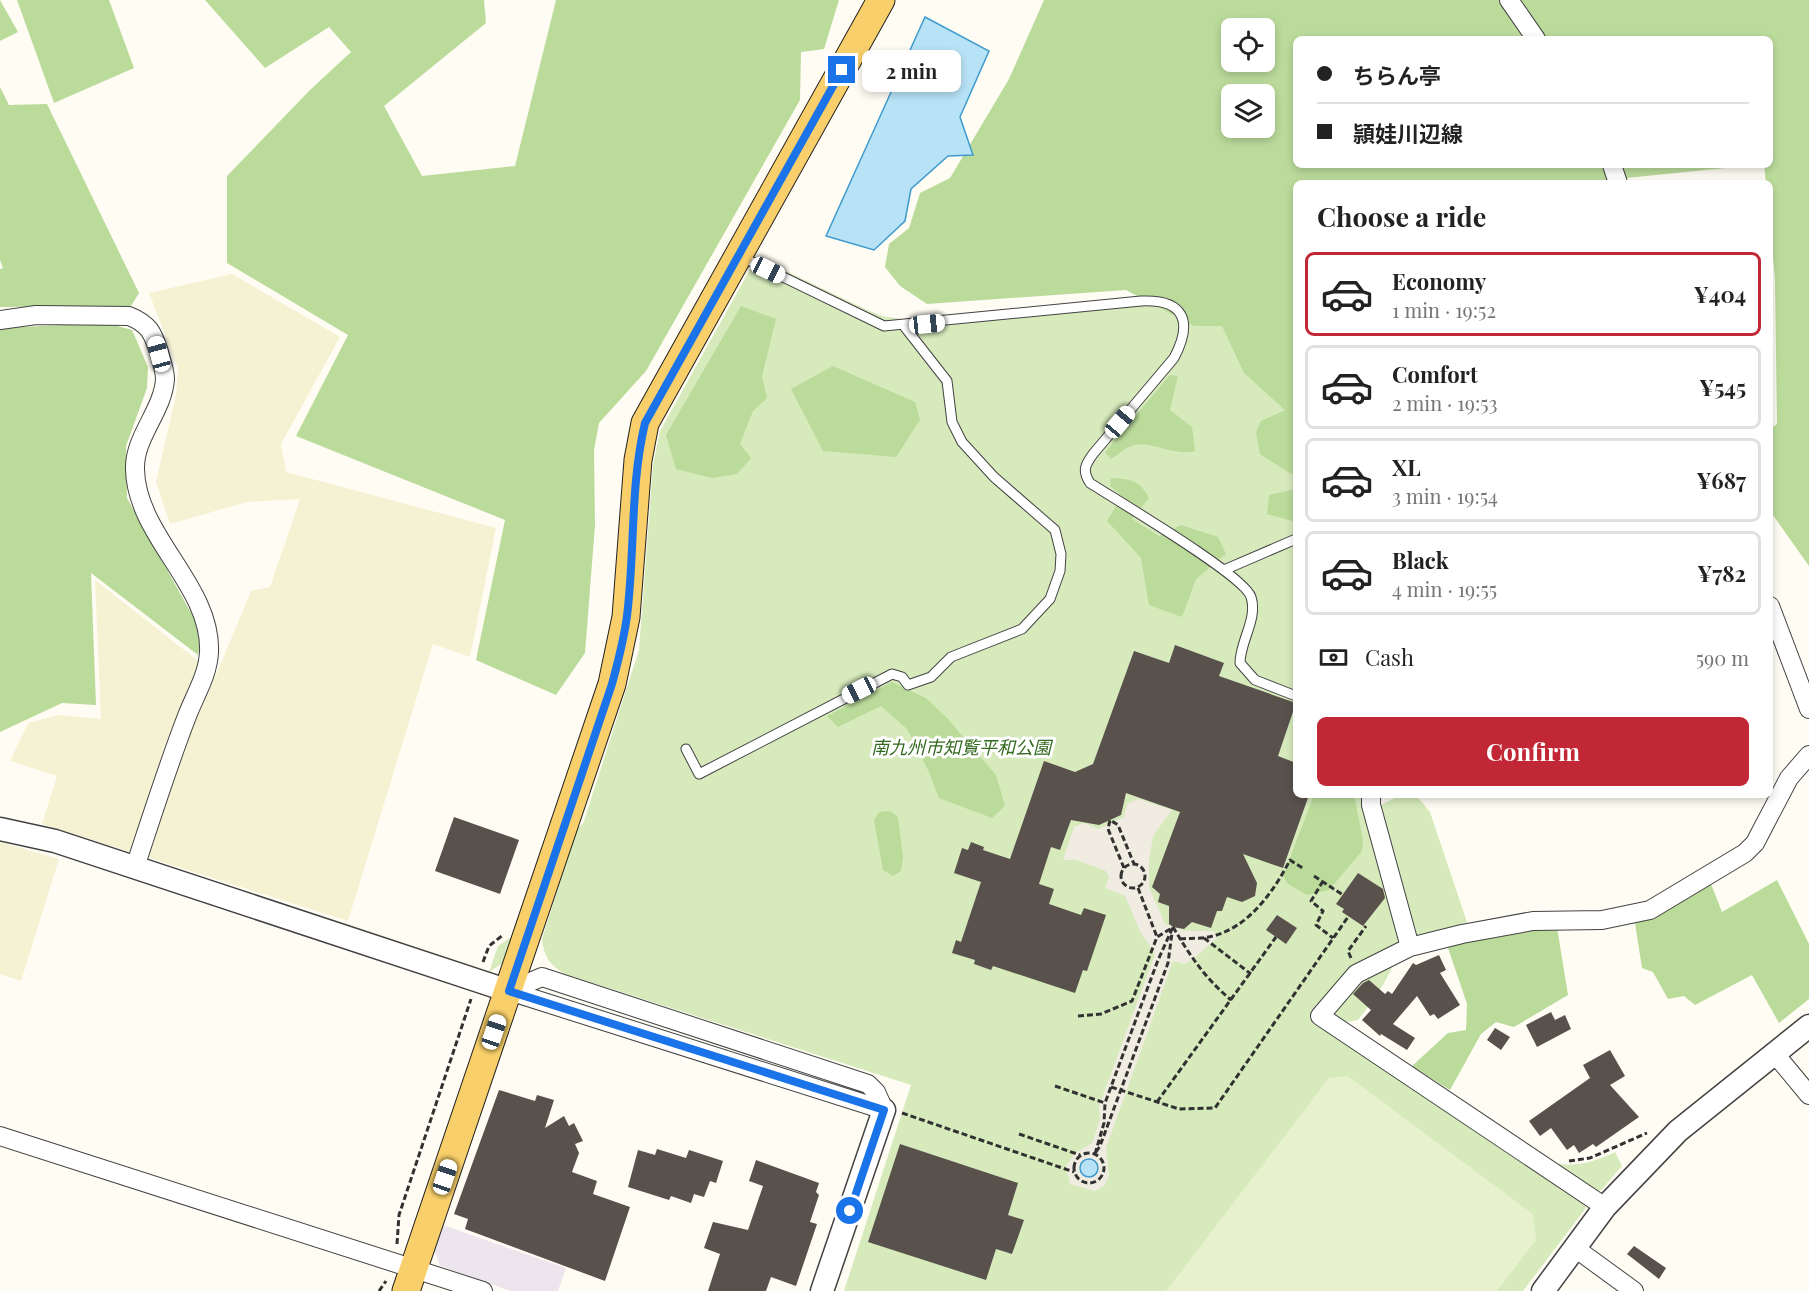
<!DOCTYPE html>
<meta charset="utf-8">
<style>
body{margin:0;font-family:"Playfair Display","Noto Sans JP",serif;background:#f2f2f2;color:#222;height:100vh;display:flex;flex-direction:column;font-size:22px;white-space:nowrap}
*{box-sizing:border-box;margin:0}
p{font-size:20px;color:#767676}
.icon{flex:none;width:33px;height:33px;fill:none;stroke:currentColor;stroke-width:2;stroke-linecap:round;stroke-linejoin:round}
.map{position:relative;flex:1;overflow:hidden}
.side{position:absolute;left:1293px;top:180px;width:480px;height:618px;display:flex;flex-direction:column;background:#fff;border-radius:9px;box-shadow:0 3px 9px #0003}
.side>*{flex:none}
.hud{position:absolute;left:1293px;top:36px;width:480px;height:132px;border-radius:9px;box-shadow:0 3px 9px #0003;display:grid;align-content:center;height:132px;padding:0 24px;background:#fff}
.buttons{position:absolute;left:1221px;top:18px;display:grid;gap:12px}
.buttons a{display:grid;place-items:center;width:54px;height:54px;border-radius:9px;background:#fff;box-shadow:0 3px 9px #0003;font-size:30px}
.end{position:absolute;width:27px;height:27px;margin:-14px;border:8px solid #1a73e8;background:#fff;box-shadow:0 0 0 3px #fff}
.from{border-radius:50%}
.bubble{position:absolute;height:42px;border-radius:9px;background:#fff;box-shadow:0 3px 9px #0003;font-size:20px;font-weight:700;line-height:42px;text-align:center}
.car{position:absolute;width:18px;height:36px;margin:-18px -9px;border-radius:8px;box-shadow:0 0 4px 2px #0007;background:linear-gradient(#fff 24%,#345 0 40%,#fff 0 76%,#345 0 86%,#fff 0)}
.hud b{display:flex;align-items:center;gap:21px;height:57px;font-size:22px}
.hud b+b{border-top:2px solid #e0e0e0}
.hud i{width:15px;height:15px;background:#222}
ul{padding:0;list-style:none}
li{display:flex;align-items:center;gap:18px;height:84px;margin:0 12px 9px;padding:0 12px;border:3px solid #e0e0e0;border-radius:9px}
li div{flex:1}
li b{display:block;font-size:22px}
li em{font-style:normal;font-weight:700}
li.active{border-color:#c22735}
li>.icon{width:54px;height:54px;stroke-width:1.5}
h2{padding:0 24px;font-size:27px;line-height:72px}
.pay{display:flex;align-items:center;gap:15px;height:66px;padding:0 24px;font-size:22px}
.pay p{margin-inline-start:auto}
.primary-button{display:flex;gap:12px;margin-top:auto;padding:12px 24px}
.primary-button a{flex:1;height:69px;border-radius:9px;background:#c22735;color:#fff;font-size:24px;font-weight:700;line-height:69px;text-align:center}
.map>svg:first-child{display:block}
.industrial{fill:#ede5ee}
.farmland{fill:#f5f1d3}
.green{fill:#d6eabc}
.forest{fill:#bbdb9b;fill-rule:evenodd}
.pitch{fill:#e7f1ce}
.plaza{fill:#f0ece1}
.water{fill:#b8e2f6;stroke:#3f9bce;stroke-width:1.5}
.building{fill:#59514c}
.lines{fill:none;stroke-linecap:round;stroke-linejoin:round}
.service-casing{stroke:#434343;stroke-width:11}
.minor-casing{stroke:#434343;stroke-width:20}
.tertiary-casing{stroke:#434343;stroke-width:25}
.primary-casing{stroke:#212121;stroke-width:29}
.path{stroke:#323232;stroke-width:3;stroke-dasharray:6 3;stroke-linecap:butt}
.service{stroke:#fff;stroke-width:9}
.minor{stroke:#fff;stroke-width:18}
.tertiary{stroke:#fff;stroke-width:22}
.primary{stroke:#f8cf6a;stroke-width:27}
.route{stroke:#1a73e8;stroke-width:8}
.labels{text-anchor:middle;stroke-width:6;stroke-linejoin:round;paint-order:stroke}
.park-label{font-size:18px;font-style:italic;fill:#32691f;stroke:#fff}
</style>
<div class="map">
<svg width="1809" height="1291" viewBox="0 0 1809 1291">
<rect width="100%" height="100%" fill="#fffcf3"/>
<path class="industrial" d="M443,1225L566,1268L558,1291H511L440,1266L434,1250Z"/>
<path class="farmland" d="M232,274L340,337L281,444L286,472L496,528L470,657L433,644L348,921L42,824L57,776L10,761L28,723L59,715L101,719L95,580L216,675L251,591L270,587L300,499L247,502L170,524L156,482L176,395L178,368L149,293Z
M0,842L59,859L21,981L0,974Z"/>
<path class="green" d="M757,257L865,309L882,316L902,319L1166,295L1296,291V795H1365C1372,820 1405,930 1399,949C1391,976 1376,997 1358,1020L1341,1023L1589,1204L1523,1291H844L911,1085L565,974C550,965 544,957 542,939L577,828L583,824L639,650L653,465L660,431Z
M1401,795H1416L1430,812L1468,925L1413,940L1376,807Z
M517,933L503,963L489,972L498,946Z
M1615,1152L1622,1166L1597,1195L1551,1163C1575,1167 1593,1163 1615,1152Z"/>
<path class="forest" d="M0,0L18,32L0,41Z
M17,0H109L134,68L54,103Z
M205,0H484L486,23L384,106L422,176L515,166L556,0H839L824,49L801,52L800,100L646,371L599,423L594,450L595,525L585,653L556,695L476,660L505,520L296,436L348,335L227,263V176L310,90L351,52L329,27L265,68Z
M1044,0H1809V566L1770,511V429L1777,424L1775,278L1770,224V183H1766L1764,165H1770V39H1296V165H1755L1606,180V183H1296V477L1260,454L1256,432L1261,421L1285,410L1244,373L1222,326H1194L1126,290L927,304L900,286L885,267L889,244L909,228L920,193L950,178L1009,79ZM1232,28H1264V62H1232ZM1232,94H1264V128H1232Z
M0,87L9,105L47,104L139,293L131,306L0,307V269L3,268L0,260Z
M741,306L776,319L762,376L767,398L753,411L740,444L751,458L737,474L712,478L676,469L666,435Z
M106,323L132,330L148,367L147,388L126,446L127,498L195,620L200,645L198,655L91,573L96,705L62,703L0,732V328Z
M833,366L915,402L920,420L896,457L823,451L791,389Z
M1170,375L1178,376L1170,410L1192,427L1195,451C1175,457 1147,439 1131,446C1124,449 1117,455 1111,459L1105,452Z
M1111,478C1130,479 1140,480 1149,498L1132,519L1159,536L1181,525L1218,537L1226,554L1196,579L1182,617L1149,605L1141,558L1107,521L1122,496L1110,486Z
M1296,489V522L1267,514L1269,495Z
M892,682L926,698L947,718L996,775L1005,806L992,818L939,798L929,772L907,729L881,706L838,727L827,716Z
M1314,795H1354L1363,840L1362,851L1329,890L1307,895L1288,884L1283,876Z
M890,811L898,817L903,858L901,871L893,876L883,870L874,820L879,812Z
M1777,880L1809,944V999L1779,1023L1752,975L1695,1005L1684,996L1668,999L1653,972L1642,968L1635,923L1667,911L1711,884L1722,912Z
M1557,927L1568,995L1514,1027L1496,1022L1481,1034L1450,1090L1412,1066L1448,1033L1466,1030L1467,1004L1447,945L1528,928Z"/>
<path class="pitch" d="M1348,1076L1533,1214L1536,1240L1497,1291H1166L1329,1078Z"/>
<path class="plaza" d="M1138,799L1172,810L1153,836L1149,861V887L1165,924L1185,931H1214L1218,937L1192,960L1184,964L1173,961L1106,1148L1109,1176L1104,1186L1095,1191L1070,1184L1066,1166L1075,1153L1092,1143L1100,1120L1099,1106L1155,954L1140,931L1125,896L1105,888L1109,877L1106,871L1076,860H1063L1074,827L1084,823L1098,829L1109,824L1124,817L1127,804Z"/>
<path class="water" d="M925,17L989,51L960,117L973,155L948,156L911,189L905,221L874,250L826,236Z
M1080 1168a9 9 0 1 1 18 0a9 9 0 1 1-18 0Z"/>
<path class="building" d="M1175,645L1224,663L1219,676L1296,703L1278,756L1296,763V795H1309L1283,868L1243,854L1257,883L1255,896L1242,902L1227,897L1222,911H1217L1211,928L1192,922L1184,929L1173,927L1169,924V906L1158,902L1160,894L1152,887L1180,812L1126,793L1121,815L1099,825L1071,820L1060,850L1051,847L1039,884L1054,889L1049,904L1081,915L1084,908L1106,915L1087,971L1083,970L1075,993L993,966L991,970L974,964L975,960L952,953L956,940L961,942L981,882L954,873L962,848L968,850L971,842L984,847L983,850L1010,859L1044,761L1075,772L1093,764L1134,651L1169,663Z
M454,817L519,840L500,894L435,871Z
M1358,873L1383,889L1385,898L1363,926L1342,912L1344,909L1336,904Z
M1277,915L1297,928L1286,944L1266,930Z
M1439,955L1446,970L1440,973L1460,1005L1438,1019L1434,1014L1430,1016L1417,996L1393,1024L1415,1038L1407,1050L1381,1034L1380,1036L1362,1020L1371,1010L1353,994L1363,983L1369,980L1385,994L1388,991L1392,994L1413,963L1416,965Z
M1551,1012L1555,1020L1565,1015L1571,1029L1537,1047L1526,1025Z
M1495,1028L1510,1037L1501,1050L1487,1040Z
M1610,1050L1625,1076L1610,1085L1639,1117L1596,1147L1593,1144L1579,1153L1574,1145L1567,1150L1551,1128L1540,1136L1529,1121L1590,1078L1583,1065Z
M499,1090L535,1101L537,1095L554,1100L545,1128L564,1116L569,1126L574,1123L583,1141L575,1144L579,1153L572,1172L597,1181L593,1194L630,1207L605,1281L465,1229L468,1219L454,1214Z
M900,1144L1018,1183L1008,1215L1024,1220L1012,1254L996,1249L986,1280L868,1242Z
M657,1149L686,1158L689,1150L723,1161L716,1183L710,1181L704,1197L694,1194L691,1203L671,1196L669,1200L628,1187L638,1150L655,1155Z
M756,1160L819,1183L816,1192L819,1195L810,1222L817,1224L796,1286L771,1277L766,1291H708L720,1254L704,1248L713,1222L748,1230L763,1186L749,1181Z
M1634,1246L1666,1268L1659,1279L1627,1254Z"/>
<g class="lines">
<g class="service-casing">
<path id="service" d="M740,256L884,326L1141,301C1185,299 1193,322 1174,358L1093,454C1085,465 1082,471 1090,483C1116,500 1244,575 1251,597C1258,619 1240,641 1240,663L1255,680L1296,696
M1224,570L1296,539
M686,749L699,774L892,674L902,677L908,685L931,677L951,657L1022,629L1050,599L1060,571L1061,554L1055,530L994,477L962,442L952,422L947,381L904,326"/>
</g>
<g class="minor-casing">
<path id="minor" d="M1509,0L1536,39
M1612,165L1618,183
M0,320L36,315L129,316C149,324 153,333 159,352C161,361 165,370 165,379C163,411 134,437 135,469C136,536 212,586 209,652C208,675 195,695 187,716C168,765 152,816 135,867
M1770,606L1809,709
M1371,795V805L1410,947L1356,974L1320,1016L1605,1207
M1410,947L1462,934L1533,921L1602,920L1650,910L1745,853L1755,843L1789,778L1809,755
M509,991L542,977L868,1084L876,1092L884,1110
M509,991L884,1110
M1775,1054L1809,1095
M0,1136L483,1291
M1575,1248L1634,1291"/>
</g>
<g class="tertiary-casing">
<path id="tertiary" d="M0,829L55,841L509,991
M822,1291L884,1110
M1543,1291L1605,1207L1678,1131L1809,1026"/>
</g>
<g class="primary-casing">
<path id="primary" d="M406,1291L612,684L626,617L638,460L645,423L881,0"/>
</g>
<path class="path" d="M1121 876a12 12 0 1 1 24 0a12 12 0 1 1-24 0Z
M1124,868L1108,829L1110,820L1118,825L1134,864
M1314,876L1343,895
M1323,881L1311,901L1323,911L1316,925L1333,938
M1138,888L1157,937
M1173,927C1191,957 1204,977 1231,1000
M1204,938L1251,974
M1180,939C1191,938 1203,939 1213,936C1249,927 1274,891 1290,860L1304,869
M1351,958L1348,951L1366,926
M483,962L489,946L503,935
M1078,1016L1101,1014L1132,1001L1157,937L1172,928
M1055,1086L1105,1103
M1111,1087L1179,1109L1215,1108L1348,917
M1157,1102L1276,937
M902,1113L1074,1172
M1019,1134L1080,1155
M1096,1152L1100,1146L1168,963L1172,933
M1074 1168a15 15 0 1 1 30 0a15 15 0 1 1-30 0Z
M1095,1154L1104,1123L1105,1103L1158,960L1173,927
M1569,1161L1590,1158L1647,1133
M397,1244L399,1215L471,999
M379,1291L386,1281"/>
<use href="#service" class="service"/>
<use href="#minor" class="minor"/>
<use href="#tertiary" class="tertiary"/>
<use href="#primary" class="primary"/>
</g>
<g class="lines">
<path class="route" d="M842,70L645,423C630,486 635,552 627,616C624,639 618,662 612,684L509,991L884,1110L850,1211"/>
</g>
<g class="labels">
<g class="park-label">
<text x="961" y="754">南九州市知覧平和公園</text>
</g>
</g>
</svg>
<div class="buttons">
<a><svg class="icon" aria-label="locate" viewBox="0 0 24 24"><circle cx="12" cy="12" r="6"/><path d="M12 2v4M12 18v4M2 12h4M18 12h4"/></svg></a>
<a><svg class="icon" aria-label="layers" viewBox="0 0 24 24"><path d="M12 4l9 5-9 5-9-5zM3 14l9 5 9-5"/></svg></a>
</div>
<i class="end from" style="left:850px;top:1211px"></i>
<i class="end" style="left:842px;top:70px"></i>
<div class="bubble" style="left:862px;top:50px;width:99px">2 min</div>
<i class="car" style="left:768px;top:270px;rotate:116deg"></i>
<i class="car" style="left:927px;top:324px;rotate:84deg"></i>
<i class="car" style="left:159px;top:354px;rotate:345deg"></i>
<i class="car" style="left:1120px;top:422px;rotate:40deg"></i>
<i class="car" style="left:859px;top:690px;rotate:243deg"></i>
<i class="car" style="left:494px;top:1032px;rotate:19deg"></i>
<i class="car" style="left:445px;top:1177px;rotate:19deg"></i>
<div class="hud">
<b><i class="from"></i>ちらん亭</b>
<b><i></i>頴娃川辺線</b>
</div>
<section class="side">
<h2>Choose a ride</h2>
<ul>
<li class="active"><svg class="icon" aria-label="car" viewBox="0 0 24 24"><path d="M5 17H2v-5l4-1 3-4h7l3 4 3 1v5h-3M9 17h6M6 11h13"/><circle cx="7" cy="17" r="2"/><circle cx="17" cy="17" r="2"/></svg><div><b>Economy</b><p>1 min · 19:52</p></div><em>¥404</em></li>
<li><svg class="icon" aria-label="car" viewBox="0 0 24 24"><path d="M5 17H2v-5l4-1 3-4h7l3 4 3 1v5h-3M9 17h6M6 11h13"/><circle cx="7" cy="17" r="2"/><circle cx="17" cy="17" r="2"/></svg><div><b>Comfort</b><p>2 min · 19:53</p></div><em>¥545</em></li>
<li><svg class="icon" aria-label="car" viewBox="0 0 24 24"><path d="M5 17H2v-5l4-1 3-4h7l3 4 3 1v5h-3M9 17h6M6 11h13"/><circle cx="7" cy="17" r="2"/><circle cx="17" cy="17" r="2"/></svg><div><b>XL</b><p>3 min · 19:54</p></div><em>¥687</em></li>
<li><svg class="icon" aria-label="car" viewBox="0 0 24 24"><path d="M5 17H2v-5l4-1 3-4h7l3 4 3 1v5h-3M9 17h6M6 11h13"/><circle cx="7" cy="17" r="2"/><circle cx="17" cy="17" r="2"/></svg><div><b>Black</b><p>4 min · 19:55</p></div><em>¥782</em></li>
</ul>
<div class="pay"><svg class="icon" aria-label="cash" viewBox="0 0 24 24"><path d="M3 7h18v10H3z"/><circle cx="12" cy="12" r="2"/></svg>Cash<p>590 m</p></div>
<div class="primary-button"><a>Confirm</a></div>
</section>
</div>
